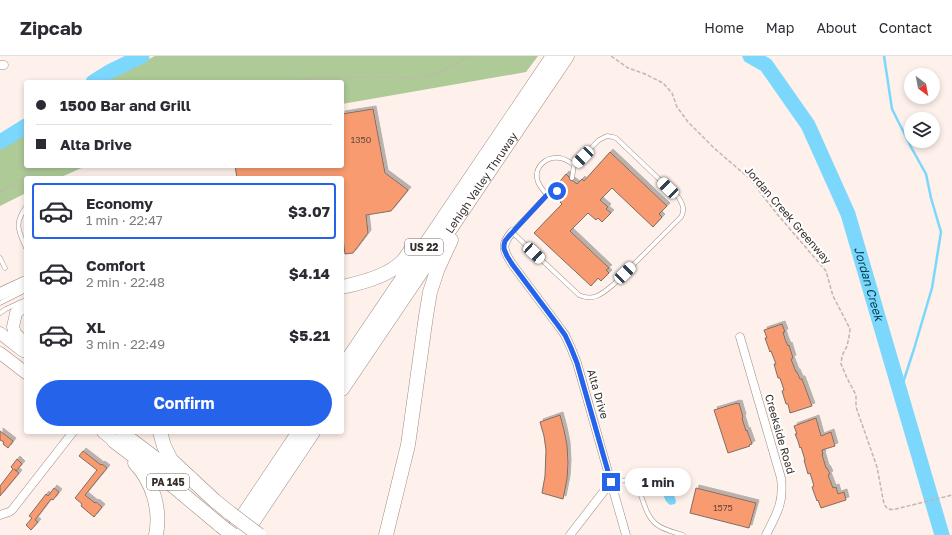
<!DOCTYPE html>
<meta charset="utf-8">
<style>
body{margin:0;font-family:"Golos Text",sans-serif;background:#f2f2f3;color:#2b2b33;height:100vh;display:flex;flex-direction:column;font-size:15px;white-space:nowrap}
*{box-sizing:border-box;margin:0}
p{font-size:13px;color:#7c7c81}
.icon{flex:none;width:22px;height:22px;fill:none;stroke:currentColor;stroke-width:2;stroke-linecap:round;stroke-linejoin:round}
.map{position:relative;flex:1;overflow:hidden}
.details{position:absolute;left:24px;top:120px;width:320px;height:258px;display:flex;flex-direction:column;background:#fff;border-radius:4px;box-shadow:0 2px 6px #0003}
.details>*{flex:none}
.banner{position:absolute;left:24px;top:24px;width:320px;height:88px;border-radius:4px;box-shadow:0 2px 6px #0003;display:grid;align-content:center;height:88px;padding:0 12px;background:#fff}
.needle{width:26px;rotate:148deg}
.tools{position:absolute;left:904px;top:12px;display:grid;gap:8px}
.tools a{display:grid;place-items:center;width:36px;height:36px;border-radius:50%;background:#fff;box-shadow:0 2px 6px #0003;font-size:20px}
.end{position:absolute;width:18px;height:18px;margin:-9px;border:5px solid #2563eb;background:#fff;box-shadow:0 0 0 2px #fff}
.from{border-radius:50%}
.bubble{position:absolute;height:28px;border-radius:14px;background:#fff;box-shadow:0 2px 6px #0003;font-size:13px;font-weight:700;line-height:28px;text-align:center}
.car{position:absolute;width:12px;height:24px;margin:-12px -6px;border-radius:5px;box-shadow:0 0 3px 1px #0007;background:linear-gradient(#fff 24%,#345 0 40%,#fff 0 76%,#345 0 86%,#fff 0)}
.banner b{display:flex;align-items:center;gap:14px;height:38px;font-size:15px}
.banner b+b{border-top:1px solid #e1e1e2}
.banner i{width:10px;height:10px;background:#2b2b33}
ul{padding:7px 0 0;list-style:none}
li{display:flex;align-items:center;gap:12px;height:56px;margin:0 8px 6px;padding:0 4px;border:2px solid transparent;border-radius:4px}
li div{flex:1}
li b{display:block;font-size:15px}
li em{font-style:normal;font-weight:700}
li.active{border-color:#2563eb}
li>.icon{width:36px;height:36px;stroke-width:1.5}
.button{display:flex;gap:8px;margin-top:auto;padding:8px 12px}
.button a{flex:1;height:46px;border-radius:24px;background:#2563eb;color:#fff;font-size:16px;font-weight:700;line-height:46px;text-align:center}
header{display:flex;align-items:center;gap:24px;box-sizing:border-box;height:56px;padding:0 20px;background:#fff;border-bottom:1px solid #e1e1e2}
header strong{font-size:19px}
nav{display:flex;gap:22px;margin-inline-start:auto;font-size:14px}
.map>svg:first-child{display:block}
.green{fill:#adca97}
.water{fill:#7cd7fc}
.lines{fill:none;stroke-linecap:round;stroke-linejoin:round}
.stream{stroke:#7cd7fc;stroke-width:2.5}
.river{stroke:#7cd7fc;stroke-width:15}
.building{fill:#f99b6f;stroke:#806d64;filter:url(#shadow)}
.lane-casing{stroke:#9f8a81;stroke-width:5}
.street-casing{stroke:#9f8a81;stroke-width:9}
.primary-casing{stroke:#9f8a81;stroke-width:13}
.highway-casing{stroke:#9f8a81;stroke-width:15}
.path{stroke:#c2b6b1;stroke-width:1.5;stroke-dasharray:4 2;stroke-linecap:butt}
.lane{stroke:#fff;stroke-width:4}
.street{stroke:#fff;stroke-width:8}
.primary{stroke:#fff;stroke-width:12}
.highway{stroke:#fff;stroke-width:14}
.highway-bridge-casing{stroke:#9f8a81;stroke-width:15;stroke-linecap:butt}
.highway-bridge{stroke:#fff;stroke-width:14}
.route{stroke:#2563eb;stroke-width:5}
.labels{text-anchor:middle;stroke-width:4;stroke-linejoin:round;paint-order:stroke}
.number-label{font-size:9px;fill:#68493c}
.shield{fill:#fff;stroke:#736d6b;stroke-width:1}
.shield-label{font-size:10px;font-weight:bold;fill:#372e2b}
.street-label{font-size:11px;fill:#372e2b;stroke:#fff}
.water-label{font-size:12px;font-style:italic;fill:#013b4e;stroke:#fff}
</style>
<header>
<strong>Zipcab</strong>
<nav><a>Home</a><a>Map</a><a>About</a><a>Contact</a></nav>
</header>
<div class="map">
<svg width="952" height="479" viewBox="0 0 952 479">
<defs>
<filter id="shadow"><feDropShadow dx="3" dy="-3" stdDeviation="0" flood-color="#0004"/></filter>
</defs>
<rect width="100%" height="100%" fill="#fef0ea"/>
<path class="green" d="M155,0H538L526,16L342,48V26H101Z
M26,75V110H86L59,122H26V137L0,150V93Z"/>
<path class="water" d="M668,424H670V425C680,427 677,433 674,439L676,445L675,448L670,449C663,444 663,438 664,429L669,425Z"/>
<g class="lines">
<path class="stream" d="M884,0L892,53L911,91L926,118L931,142L941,176L932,232L914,293L900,336"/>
<g class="river">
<path id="s1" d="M750,0L766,9L808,69L848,158L942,479"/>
<path d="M93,26L109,16L142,0"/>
<path d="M0,86L26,70"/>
</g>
</g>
<path class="building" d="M373,53L385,117L408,134L391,155L366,159L368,177L353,197L345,198L342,175V122H237L235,110H342V58Z
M610,96L667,150L659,158L662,161L653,171L612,132L600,144L608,151L606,153L611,157L602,166L598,162L596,164L588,157L570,175L609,212L606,214L609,217L601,225L598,222L591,230L534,177L562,148L560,146L564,141L560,137L559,133L554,131L561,124L566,118L569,121L570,124L573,125L577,128L582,123L584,125Z
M782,268L785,276H783L785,283L788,290L789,289L793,302L791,303L796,316H797L800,323H802L812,350L790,357L788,348H786L782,335L784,334L780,322H778L774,308H776L771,295L770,296L765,282H767L764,274Z
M737,347V348L739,347L743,361L742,362L746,375L747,374L752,388L749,389L750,390L728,397L714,354Z
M560,359L564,374L567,389L568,407L567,423L563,443L542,437L545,420L546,394L544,380L540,366Z
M816,362L821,380L831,376L835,390L822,394L823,398H822L826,412H827L830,418L828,419L833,432L836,431L838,438L844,436L846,444L821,452L818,444L817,445L812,431L814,430L810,417L808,418L804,404H805L801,391L800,392L798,385L795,378H797L794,370Z
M0,375L13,385L8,392L3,388L4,386L0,384Z
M83,395L101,409L102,408L107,412L85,439L95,447L96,446L102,451L94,461L81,450L82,448L75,442L97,414L79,400Z
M17,403L22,408L16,415L14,413L19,417L0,440V430L13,413L11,411Z
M54,432L59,436L53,444L51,443L35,464L38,466L31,474L26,469L32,462L29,460L46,438L48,440Z
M696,432L756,447L749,472L690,457Z"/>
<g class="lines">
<g class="lane-casing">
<path id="lane" d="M607,80L613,81L616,82L679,142C683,149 685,154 681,161L614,228C603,237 594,246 579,239L512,176L547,139C544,135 540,131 538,126C533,111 546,100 560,102C566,103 570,106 574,109L599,84Z
M572,122L574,109
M547,139L557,135
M26,151C14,168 18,174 26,192
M0,202L5,212
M0,247L26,234
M0,257L6,253L21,246
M611,426L628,424L635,426C643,439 644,458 656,468C663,474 674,476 683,479"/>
</g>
<g class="street-casing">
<path id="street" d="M0,9H4
M512,176C501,189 503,194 512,208L557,268L565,279L571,292L577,307L626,479
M740,281L781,422C784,447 777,457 766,479
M0,459L9,456L12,454L73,376
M570,479L611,426"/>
</g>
<g class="primary-casing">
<path id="primary" d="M0,238L26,226
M26,248L16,257L13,271L15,277L26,289
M0,277L23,295
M0,297L26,317
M103,376L114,385
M122,376L183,422"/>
</g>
<g class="highway-casing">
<g id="highway">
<path d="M342,231C361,227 388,220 402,206C406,202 409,196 413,191"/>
<path d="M342,312L553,0"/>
<path id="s2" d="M342,333L567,0"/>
<path d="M160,376L164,390L171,404L215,445L230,457"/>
<path d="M114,385L172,429L221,470"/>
<path d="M135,407C153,426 161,454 156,479"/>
<path d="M230,479L299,376"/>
<path d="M244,479L313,376"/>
<path d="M386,479L408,389L426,260L430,236L438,212L451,184"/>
</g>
</g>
<path class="path" d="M611,0L628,12L645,18L663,27L672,37L677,51L688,66L714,92L750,123L777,158L826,215L833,240L846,265L850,273L849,281L847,290L842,300L841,308L847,322L856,339V351L877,411L884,448C887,454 891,454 896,453L952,439
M292,26L316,21H376L420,22L435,19L470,0
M0,136L44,110"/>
<use href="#lane" class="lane"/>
<use href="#street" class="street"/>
<use href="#primary" class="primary"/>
<use href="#highway" class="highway"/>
<g class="highway-bridge-casing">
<path id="highway-bridge" d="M230,457L259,479
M221,470L233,479"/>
</g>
<use href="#highway-bridge" class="highway-bridge"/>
</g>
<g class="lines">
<path class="route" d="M557,135L547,139L509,180L505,185L504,189V193L507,200L512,208L557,268L565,279L571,292L577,307L611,426"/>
</g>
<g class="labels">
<g class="number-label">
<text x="361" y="87">1350</text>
<text x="723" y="455">1575</text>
</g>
<g class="shield">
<rect x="405" y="183" width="38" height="16" rx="3"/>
<rect x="147" y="418" width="42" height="16" rx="3"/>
</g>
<g class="shield-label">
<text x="424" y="195">US 22</text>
<text x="168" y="430">PA 145</text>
</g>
<g class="street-label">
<text dy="4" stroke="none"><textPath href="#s2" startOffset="249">Lehigh Valley Thruway</textPath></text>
<text transform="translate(788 159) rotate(49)" y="4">Jordan Creek Greenway</text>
<text transform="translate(598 338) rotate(74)" y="4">Alta Drive</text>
<text transform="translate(780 378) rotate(74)" y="4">Creekside Road</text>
</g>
<g class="water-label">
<text dy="4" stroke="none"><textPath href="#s1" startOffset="262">Jordan Creek</textPath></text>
</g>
</g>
</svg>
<div class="tools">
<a><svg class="needle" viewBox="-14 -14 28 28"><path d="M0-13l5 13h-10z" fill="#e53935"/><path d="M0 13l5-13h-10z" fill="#7c7c81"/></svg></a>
<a><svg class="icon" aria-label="layers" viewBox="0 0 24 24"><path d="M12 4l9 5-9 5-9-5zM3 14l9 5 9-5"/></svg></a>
</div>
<i class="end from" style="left:557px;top:135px"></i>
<i class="end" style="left:611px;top:426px"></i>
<div class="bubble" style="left:625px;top:412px;width:66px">1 min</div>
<i class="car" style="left:583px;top:101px;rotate:225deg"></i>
<i class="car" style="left:668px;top:132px;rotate:314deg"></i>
<i class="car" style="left:534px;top:197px;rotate:133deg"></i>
<i class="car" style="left:625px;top:217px;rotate:45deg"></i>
<div class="banner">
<b><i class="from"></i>1500 Bar and Grill</b>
<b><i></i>Alta Drive</b>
</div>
<section class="details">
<ul>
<li class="active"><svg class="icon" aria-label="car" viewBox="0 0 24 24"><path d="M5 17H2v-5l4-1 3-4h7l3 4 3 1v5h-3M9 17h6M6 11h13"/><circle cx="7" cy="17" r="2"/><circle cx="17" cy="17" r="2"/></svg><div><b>Economy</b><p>1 min · 22:47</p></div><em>$3.07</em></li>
<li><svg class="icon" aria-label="car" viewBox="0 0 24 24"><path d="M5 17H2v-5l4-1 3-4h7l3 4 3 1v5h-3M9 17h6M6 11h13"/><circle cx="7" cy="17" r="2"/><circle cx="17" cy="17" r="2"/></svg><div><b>Comfort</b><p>2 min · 22:48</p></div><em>$4.14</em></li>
<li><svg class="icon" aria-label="car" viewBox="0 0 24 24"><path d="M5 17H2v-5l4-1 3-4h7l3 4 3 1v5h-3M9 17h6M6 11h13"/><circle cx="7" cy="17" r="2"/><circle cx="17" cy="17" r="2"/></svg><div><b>XL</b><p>3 min · 22:49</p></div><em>$5.21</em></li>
</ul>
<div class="button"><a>Confirm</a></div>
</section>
</div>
